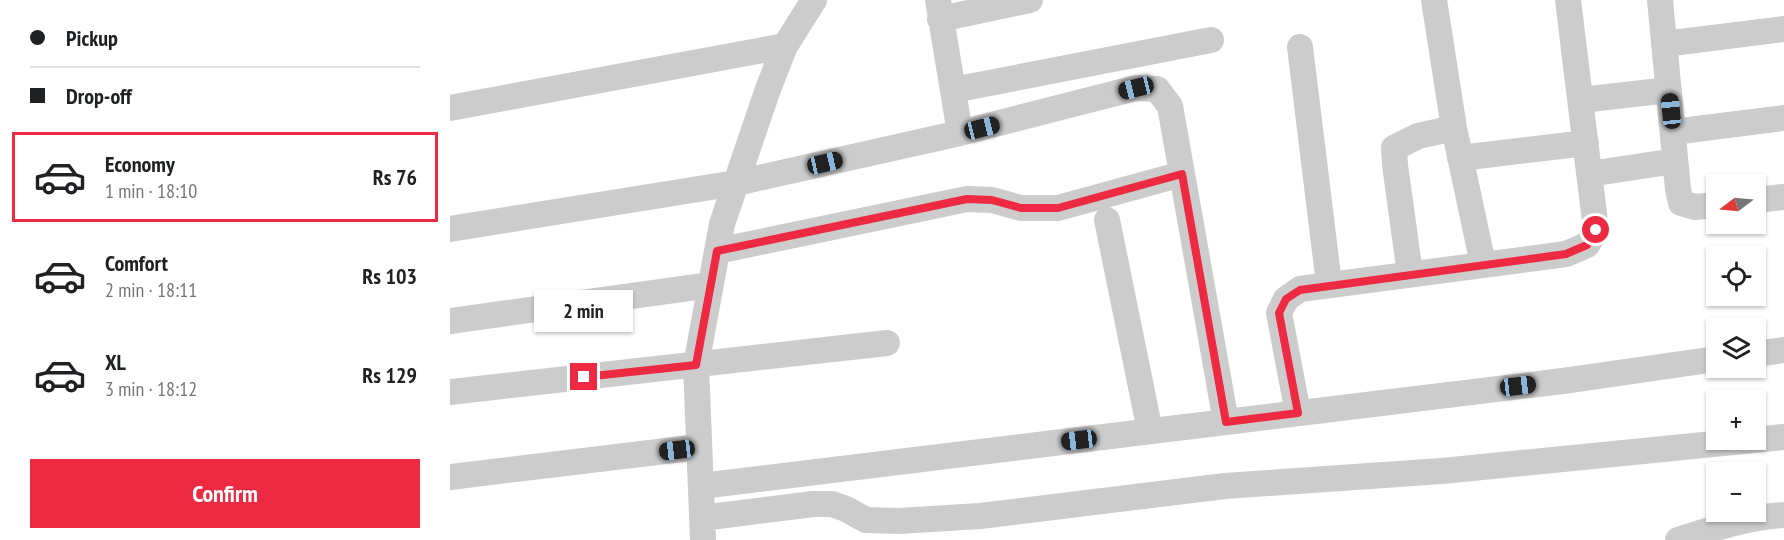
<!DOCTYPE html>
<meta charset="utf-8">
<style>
body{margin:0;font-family:"PT Sans Narrow",sans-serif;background:#f2f2f2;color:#202124;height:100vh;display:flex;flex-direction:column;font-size:22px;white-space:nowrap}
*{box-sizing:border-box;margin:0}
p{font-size:20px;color:#757577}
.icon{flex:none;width:33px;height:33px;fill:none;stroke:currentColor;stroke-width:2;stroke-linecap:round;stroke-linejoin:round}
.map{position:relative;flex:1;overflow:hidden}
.panel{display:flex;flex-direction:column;background:#fff;width:450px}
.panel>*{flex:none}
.hud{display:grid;align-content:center;height:132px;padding:0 30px;background:#fff}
.needle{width:39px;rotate:254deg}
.tools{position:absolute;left:1256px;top:174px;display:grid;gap:12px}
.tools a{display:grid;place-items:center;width:60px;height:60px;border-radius:0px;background:#fff;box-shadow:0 2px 4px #0004;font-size:30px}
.end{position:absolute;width:27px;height:27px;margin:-14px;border:8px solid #ed2a42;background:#fff;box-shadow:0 0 0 3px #fff}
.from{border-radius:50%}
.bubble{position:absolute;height:42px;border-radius:0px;background:#fff;box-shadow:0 2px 4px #0004;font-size:20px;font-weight:700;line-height:42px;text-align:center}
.car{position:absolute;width:18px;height:36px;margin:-18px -9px;border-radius:8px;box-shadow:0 0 4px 2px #0007;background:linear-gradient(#222 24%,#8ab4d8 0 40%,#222 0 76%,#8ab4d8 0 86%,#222 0)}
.hud b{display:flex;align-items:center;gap:21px;height:57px;font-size:22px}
.hud b+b{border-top:2px solid #e0e0e0}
.hud i{width:15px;height:15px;background:#202124}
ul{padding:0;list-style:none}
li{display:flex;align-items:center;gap:18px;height:90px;margin:0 12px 9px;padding:0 18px;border:3px solid transparent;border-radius:0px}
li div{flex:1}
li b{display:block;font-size:22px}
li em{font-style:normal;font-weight:700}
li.on{border-color:#ed2a42}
li>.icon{width:54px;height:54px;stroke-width:1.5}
.button{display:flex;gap:12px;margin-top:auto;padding:12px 30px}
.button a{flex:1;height:69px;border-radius:0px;background:#ed2a42;color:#fff;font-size:24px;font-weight:700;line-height:69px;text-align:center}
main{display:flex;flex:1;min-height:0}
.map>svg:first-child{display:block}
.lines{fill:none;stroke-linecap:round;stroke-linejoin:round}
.minor{stroke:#ccc;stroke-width:26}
.route{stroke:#ed2a42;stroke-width:8}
</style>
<main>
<section class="panel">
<div class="hud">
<b><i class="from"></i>Pickup</b>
<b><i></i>Drop-off</b>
</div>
<ul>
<li class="on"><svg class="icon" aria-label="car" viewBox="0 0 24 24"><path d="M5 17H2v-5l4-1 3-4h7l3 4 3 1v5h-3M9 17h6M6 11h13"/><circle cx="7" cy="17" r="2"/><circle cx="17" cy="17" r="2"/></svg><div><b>Economy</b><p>1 min · 18:10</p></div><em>Rs 76</em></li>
<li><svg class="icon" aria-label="car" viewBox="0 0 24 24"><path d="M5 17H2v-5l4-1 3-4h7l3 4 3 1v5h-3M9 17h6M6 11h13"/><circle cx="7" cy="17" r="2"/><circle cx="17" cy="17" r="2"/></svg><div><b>Comfort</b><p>2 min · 18:11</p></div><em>Rs 103</em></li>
<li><svg class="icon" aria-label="car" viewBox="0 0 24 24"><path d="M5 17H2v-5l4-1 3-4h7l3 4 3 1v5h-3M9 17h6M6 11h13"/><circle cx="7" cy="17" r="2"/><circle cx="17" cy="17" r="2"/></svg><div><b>XL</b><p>3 min · 18:12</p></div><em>Rs 129</em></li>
</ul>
<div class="button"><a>Confirm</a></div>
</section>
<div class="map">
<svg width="1334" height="540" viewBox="0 0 1334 540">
<rect width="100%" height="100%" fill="#fff"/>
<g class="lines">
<path class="minor" d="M488,0L510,133
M984,0L1004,128L1033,264
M1210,0L1228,189L1231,203L1245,207L1266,205
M490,19L580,0
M1214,44L1334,29
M850,47L879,284
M503,90L761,40
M1131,100L1219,90
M0,108L335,46
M1223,132L1334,118
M1010,158L1136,143
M1139,174L1225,161
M1305,200L1334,197
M657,220L700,431
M0,229L286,183L510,133L686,88L707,89L720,106L776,422
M267,251L517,199L542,200L571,208H608L732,174
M960,274L945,165L944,148L968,136L1004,128
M0,321L261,285
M1305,354L1334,350
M0,392L437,343
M848,413L829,313L836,299L850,289L1116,254L1137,245L1146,230L1118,0
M0,477L249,447
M251,486L1113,381L1266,359
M252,518L363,504H382L396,509L416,520L449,521L530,516L775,486L992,471L1334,437
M253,540L246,365L272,224L318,89L335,46L364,0
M1228,540C1263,529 1297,517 1334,515"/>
</g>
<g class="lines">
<path class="route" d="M134,377L246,365L267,251L517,199L542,200L571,208H608L732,174L776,422L848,413L829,313L836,299L850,290L1116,254L1137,245L1146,230"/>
</g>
</svg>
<div class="tools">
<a><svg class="needle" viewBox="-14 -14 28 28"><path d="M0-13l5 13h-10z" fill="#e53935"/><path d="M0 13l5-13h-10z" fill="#757577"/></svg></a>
<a><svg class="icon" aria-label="locate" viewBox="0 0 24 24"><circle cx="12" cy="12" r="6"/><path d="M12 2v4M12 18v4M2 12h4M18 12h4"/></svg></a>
<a><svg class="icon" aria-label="layers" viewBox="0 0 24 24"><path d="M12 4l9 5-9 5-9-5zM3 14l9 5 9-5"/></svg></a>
<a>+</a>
<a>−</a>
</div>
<i class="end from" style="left:1146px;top:230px"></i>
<i class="end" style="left:134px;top:377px"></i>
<div class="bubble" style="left:84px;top:290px;width:99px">2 min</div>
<i class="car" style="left:686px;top:88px;rotate:256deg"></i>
<i class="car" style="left:1221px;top:111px;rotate:354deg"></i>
<i class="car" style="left:532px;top:128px;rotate:76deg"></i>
<i class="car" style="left:375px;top:163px;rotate:77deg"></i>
<i class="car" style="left:1068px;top:386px;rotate:83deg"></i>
<i class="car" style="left:629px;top:440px;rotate:263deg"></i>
<i class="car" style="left:227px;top:450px;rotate:263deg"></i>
</div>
</main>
